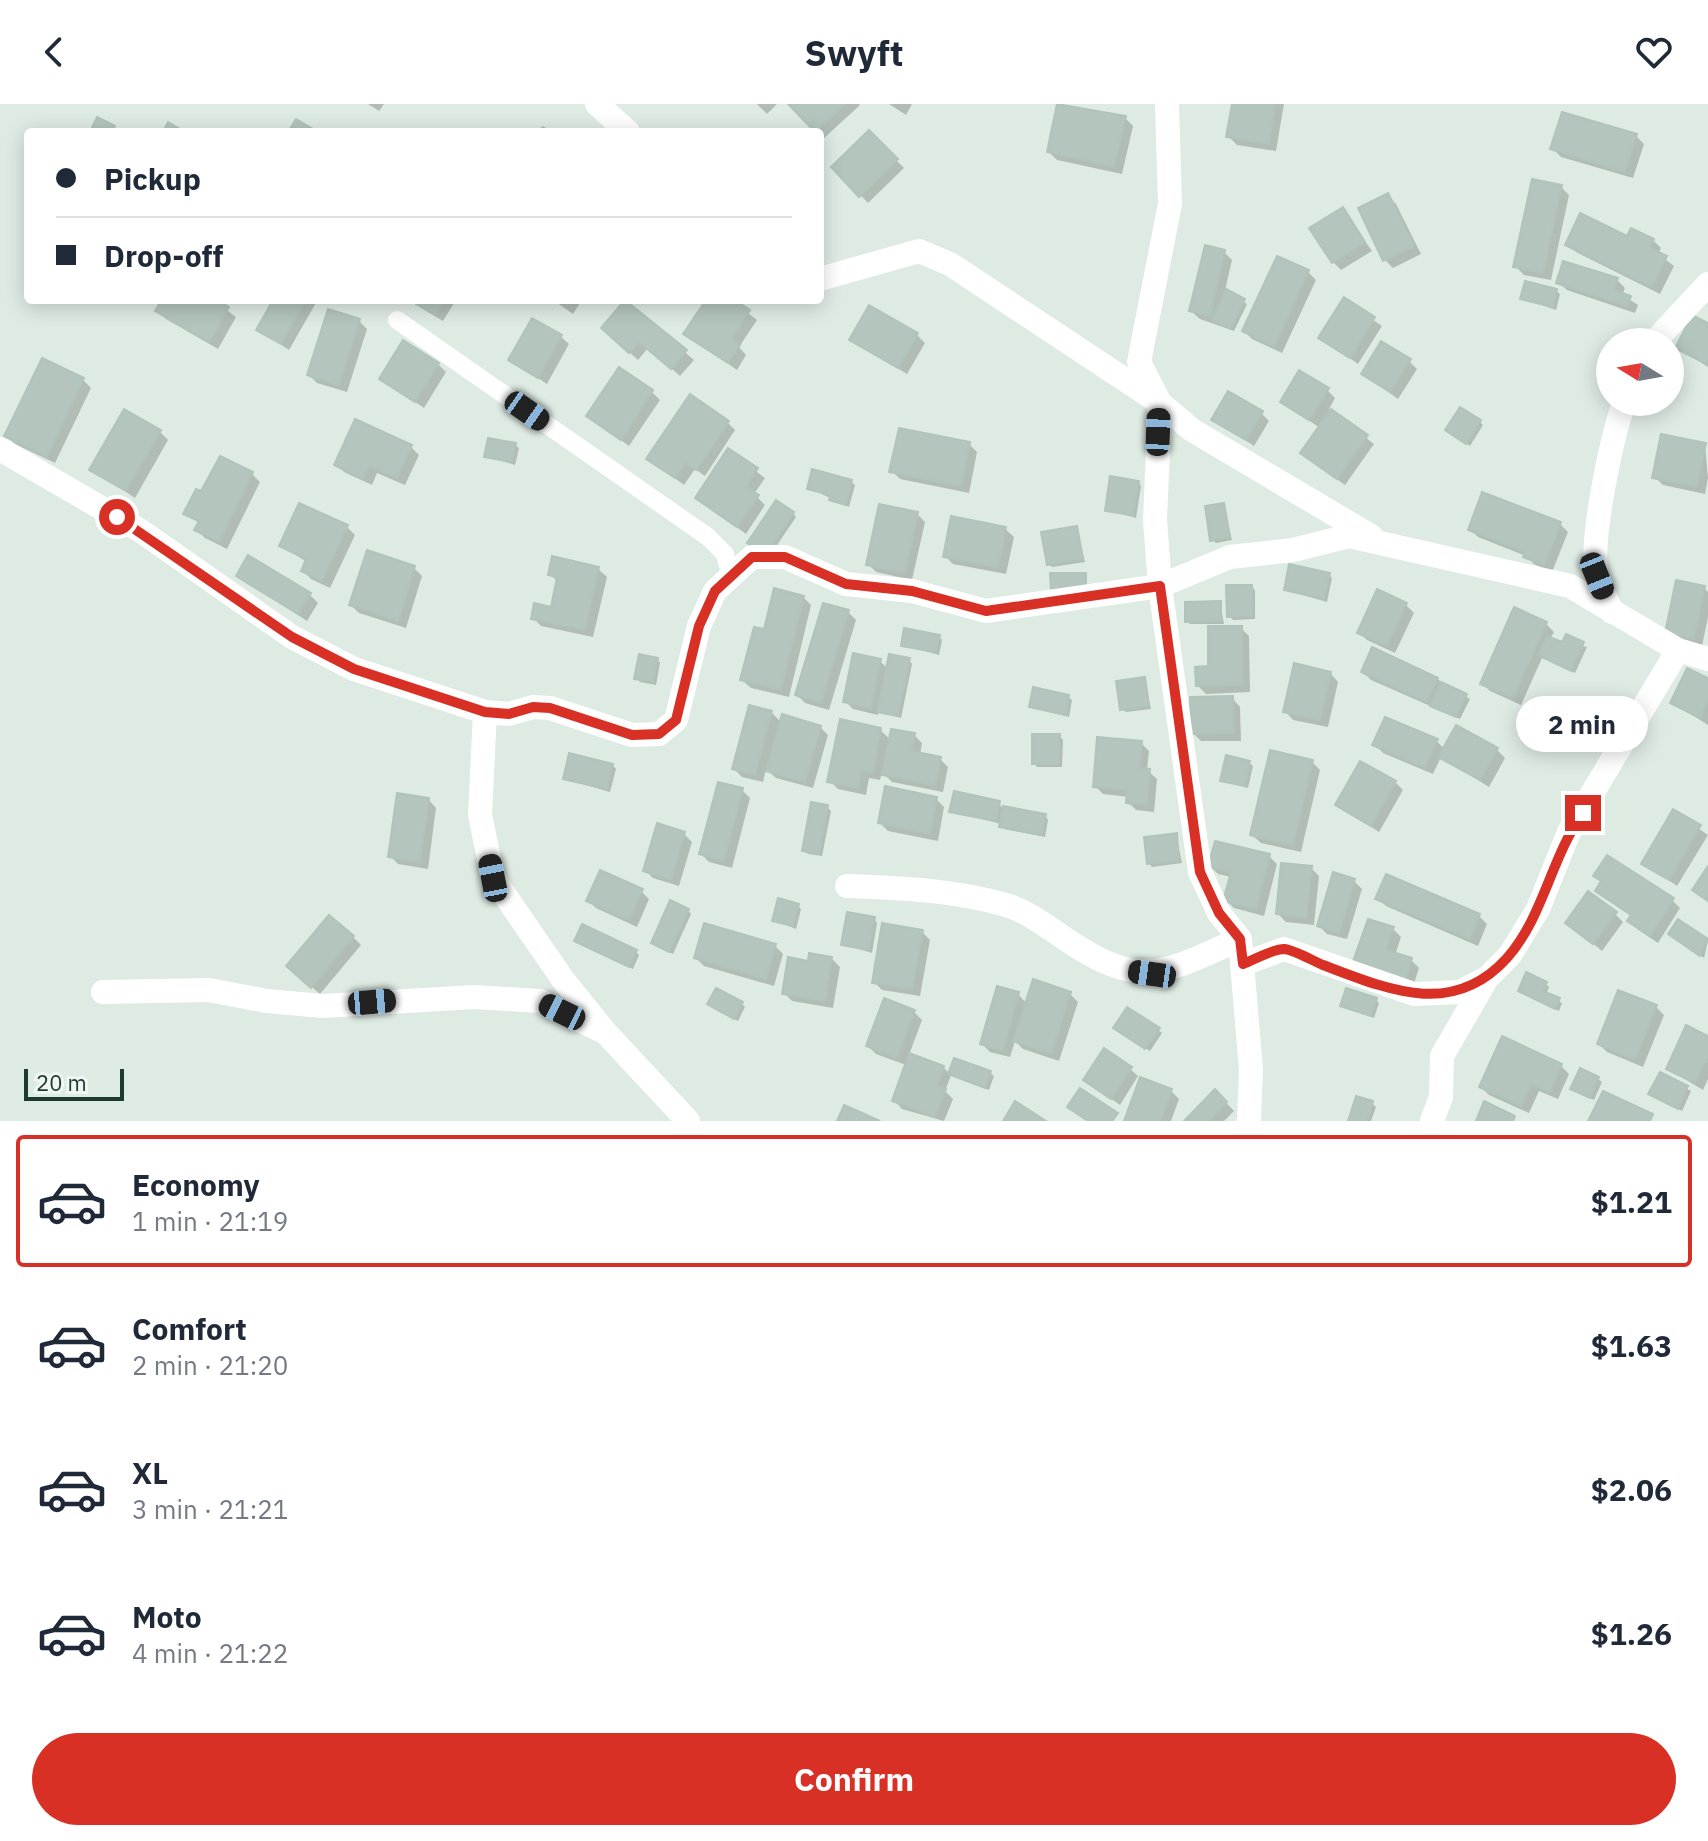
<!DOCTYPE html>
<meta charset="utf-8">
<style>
body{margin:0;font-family:"IBM Plex Sans",sans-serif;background:#f2f2f3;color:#1f2937;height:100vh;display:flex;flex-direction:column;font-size:30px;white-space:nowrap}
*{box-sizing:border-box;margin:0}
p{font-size:26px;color:#747a83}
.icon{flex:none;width:44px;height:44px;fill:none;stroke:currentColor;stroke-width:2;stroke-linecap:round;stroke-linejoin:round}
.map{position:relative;height:1017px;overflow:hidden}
.sheet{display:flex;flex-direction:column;background:#fff;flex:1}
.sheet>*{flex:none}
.banner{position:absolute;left:24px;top:24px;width:800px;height:176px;border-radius:8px;box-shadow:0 4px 20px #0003;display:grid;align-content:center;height:176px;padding:0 32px;background:#fff}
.needle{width:52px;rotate:281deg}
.fabs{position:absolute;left:1596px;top:224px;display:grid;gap:16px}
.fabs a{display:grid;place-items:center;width:88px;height:88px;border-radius:50%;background:#fff;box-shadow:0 4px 20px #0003;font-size:40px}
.scale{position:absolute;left:24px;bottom:20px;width:100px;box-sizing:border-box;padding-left:8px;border:4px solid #1e3b30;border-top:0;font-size:22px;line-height:28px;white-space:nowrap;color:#1e3b30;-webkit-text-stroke:6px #eef7f2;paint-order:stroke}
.end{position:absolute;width:36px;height:36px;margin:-18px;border:10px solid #d93025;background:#fff;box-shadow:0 0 0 4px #fff}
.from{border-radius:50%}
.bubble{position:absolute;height:56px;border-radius:28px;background:#fff;box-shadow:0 4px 20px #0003;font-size:26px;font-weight:800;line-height:56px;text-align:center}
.car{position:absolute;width:24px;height:48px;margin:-24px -12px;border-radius:10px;box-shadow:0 0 6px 2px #0007;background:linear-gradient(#222 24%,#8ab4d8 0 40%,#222 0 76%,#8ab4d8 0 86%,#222 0)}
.banner b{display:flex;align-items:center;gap:28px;height:76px;font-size:30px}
.banner b+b{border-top:2px solid #e0e1e3}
.banner i{width:20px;height:20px;background:#1f2937}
ul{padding:14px 0 0;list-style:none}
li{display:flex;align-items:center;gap:24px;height:132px;margin:0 16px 12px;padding:0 16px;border:4px solid transparent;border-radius:8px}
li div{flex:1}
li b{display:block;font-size:30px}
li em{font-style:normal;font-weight:800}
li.current{border-color:#d93025}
li>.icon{width:72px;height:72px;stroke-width:1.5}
.primary-button{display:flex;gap:16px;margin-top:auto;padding:16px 32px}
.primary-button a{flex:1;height:92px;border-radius:48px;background:#d93025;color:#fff;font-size:32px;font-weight:800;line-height:92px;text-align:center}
header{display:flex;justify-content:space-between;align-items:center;height:104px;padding:0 32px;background:#fff;font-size:36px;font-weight:800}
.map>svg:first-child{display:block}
.shadow{fill:#0003}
.building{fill:#b3c5bc;stroke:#b0c4b9;stroke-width:2}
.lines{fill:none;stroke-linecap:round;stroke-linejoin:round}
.service{stroke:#fff;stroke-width:18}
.minor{stroke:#fff;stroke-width:24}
.route{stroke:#d93025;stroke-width:10}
</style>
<header><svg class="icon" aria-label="back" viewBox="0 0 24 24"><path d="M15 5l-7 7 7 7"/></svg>Swyft<svg class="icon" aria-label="heart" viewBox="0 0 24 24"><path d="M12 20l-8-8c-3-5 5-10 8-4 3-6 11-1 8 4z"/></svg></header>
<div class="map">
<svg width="1708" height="1017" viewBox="0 0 1708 1017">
<rect width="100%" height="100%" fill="#deebe3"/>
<path class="shadow" d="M368,0H384L379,7Z
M757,0H777L767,10Z
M791,0H859L860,1L822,36L820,28H814Z
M889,0H912L906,11Z
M1059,0L1125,14L1133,22L1122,70L1057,56L1049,48Z
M1234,0H1284L1276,47L1237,41L1229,33Z
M542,22L555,28H539Z
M869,29L904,64L868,99L834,63Z
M1636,32L1644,40L1633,74L1561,53L1553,45Z
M1561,83L1569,91L1551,176L1524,171L1516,163Z
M1388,92L1396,100L1421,150L1393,164L1385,156Z
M1343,106L1372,147L1341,166L1333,158Z
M1628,135L1653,136L1661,144L1658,150L1674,162L1660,190L1576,148L1568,140Z
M1224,148L1232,156L1225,187L1247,200L1234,227L1200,215L1191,207Z
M1278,155L1308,168L1316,176L1282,249L1252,235L1244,227Z
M1617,176L1625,184L1622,191L1638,201L1635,209L1567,186L1558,178Z
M1556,187L1560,190L1556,206L1522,194Z
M164,196H213L236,213L218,245L166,215L158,207Z
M276,196L317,197L289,246L259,226Z
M408,196H456L443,217Z
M553,196H582L573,210Z
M708,196H731L757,216L739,243L746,251L737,266L686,230Z
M1344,196L1382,222L1358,260L1321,234Z
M626,197L694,256L680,272L648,244L638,256L603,224Z
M359,217L367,225L347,288L317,279L309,271Z
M1708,221V263L1677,243Z
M917,231L925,239L907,270L852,236Z
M561,233L569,240L547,280L511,256Z
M1409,257L1417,265L1398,295L1363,270Z
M438,260L446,268L424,304L381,275Z
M83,276L91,284L55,359L15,340L7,332Z
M1327,286L1335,294L1329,305L1374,340L1345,381L1310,356L1320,324L1282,298Z
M652,288L660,296L629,342L589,312Z
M1261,309L1269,317L1254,342L1214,316Z
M727,318L735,326L705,372L695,365L684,381L649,355Z
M1480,318L1483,321L1470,342L1451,329Z
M160,328L168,336L135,394L92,365Z
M969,340L977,348L969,389L900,375L892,367Z
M515,341L519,344L515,361L486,352Z
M1705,341L1708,374L1705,390L1663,381L1655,373Z
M411,343L419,351L405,381L377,369L372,381L344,368L336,360Z
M729,347L765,374L754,390L765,401L746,430L697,394Z
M252,370L260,378L227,445L205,434L197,426L200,420L186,409L202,390Z
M851,378L855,381L849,403L809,384Z
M1138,378L1141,382L1136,414L1107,406Z
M1223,401L1232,436L1216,439L1212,436Z
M793,409L796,413L769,453L753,442Z
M917,410L925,418L912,476L876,468L868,460Z
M1560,420L1568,428L1552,468L1534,460L1526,452L1478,433L1470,425Z
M347,423L355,431L330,484L311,475L303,467L307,458L281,442Z
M1077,424L1085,458L1052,463L1049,460Z
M1005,425L1014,433L1006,470L953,460L945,452Z
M414,464L422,472L406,524L359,509L351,501Z
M598,465L607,473L593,533L541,522L533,514L553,505L558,478L550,470Z
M1329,471L1332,474L1327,498L1286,486Z
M238,472L310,491L318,499L307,517Z
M1251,483L1255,486V515L1233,516L1229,512Z
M1704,484L1708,488V513L1702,542L1675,537L1667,529Z
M803,493L811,501L789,593L751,584L742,576L766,528Z
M1220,499L1224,520H1190L1187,517Z
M1406,501L1414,509L1395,549L1367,536L1359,528Z
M848,508L856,516L829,606L805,599L797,591Z
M1546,520L1554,528L1550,535L1587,543L1575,569L1542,554L1521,601L1490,587L1482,579Z
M1241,524L1249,532L1250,588L1206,590L1198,582Z
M939,533L942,536L939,551L903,541Z
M657,555L660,559L656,581L640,578L636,574Z
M909,556L912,560L901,614L879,607L878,611L853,605L845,597L880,557L888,565Z
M1363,568L1437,575L1470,595L1460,615L1371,576Z
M1330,569L1338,578L1328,623L1293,616L1285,607Z
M1144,575L1151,605L1126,608L1122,605Z
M1708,576V621L1673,599Z
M1068,593L1072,596L1069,613L1031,603Z
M1232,594L1240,603L1241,637H1201L1193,629Z
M771,608L782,619L820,623L828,631L813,684L776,674L766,665L763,678L742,673L734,665Z
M880,626L891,636L914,631L922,639L920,651L940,655L948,663L943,688L892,678L882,668L880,676L869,674L866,691L838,685L830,677Z
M1059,632L1063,636L1062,663H1037L1034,659Z
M1436,637L1445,645L1497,646L1505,654L1489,683L1441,653L1433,670L1383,649L1375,640Z
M1141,639L1149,647L1147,666L1157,675L1154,708L1136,706L1128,698L1129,693L1103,690L1095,682Z
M1312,658L1320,666L1301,748L1261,739L1252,731Z
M1249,659L1253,662L1248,684L1222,676Z
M612,661L616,665L610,688L565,675Z
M1395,678L1403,686L1379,728L1337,701Z
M742,686L750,694L732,764L709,758L701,750Z
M428,695L436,704L428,765L398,760L390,752Z
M936,695L944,703L938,737L888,727L880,719Z
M999,699L1002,704L1045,712L1048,716L1045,733L1004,725L1001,720L952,707Z
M827,703L831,707L822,752L808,750L804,746Z
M1674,708L1708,731L1677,782L1644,759Z
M684,730L692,738L679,782L653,774L645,766Z
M1176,731L1182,759L1152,763L1149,759Z
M1269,752L1277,760L1264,812L1234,804L1226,796L1231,773L1218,770L1210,762Z
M1311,764L1319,772L1314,821L1286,818L1278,810Z
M1387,772L1479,812L1487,820L1478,842L1386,802L1378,794Z
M1596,772L1672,796L1680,804L1658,839L1637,825L1629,817L1632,812L1597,787L1602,778Z
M1354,777L1362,785L1347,835L1327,830L1319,822Z
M641,787L649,795L637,823L596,804L588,796Z
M798,802L801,805L796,825L774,816Z
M688,806L691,810L673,850L657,842L653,839Z
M1615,810L1623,818L1602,847L1568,819Z
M874,815L877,819L872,849L843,840Z
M1679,817L1708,837L1704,854L1674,833Z
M1393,825L1401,833L1395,851L1411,856L1419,864L1413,883L1362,867Z
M922,828L930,836L920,892L882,886L874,878Z
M353,833L361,841L320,890L297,870Z
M576,837L636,848L639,851L633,865Z
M775,842L783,850L774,882L704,862L696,854Z
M832,855L840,863L833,904L792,897L784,889L810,859Z
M1546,880L1549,883L1546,890L1562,899L1559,907L1520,887Z
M1018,890L1027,900L1070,890L1078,898L1059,957L1023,945L1015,937L1010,953L990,948L982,940Z
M1375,895L1379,899L1374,914L1342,902Z
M742,900L745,903L738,917L713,903Z
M1656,903L1664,911L1643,963L1607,948L1599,940Z
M914,908L922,916L909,951L943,963L950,970L990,969L994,972L989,986L951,971L945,987L953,995L944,1017L902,1005L894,996L906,961L876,950L868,942Z
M1158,926L1162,929L1150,947L1119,927Z
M1708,934V975L1703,986L1668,965Z
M1561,962L1569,970L1558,995L1539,987L1529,1009L1489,991L1481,983Z
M1130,965L1138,972L1120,1001L1085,976Z
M1660,971L1691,987L1682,1007L1651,990Z
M1598,975L1602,978L1594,996L1576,988Z
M1171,987L1179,995L1171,1017H1127Z
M1215,987L1234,1007L1224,1017H1187Z
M1372,999L1376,1003L1371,1017H1350Z"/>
<path class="building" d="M788,0H845L815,28Z
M1057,0L1126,12L1114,63L1047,48Z
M1232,0H1275L1269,40L1226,33Z
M1562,8L1637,30L1625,68L1550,45Z
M97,13L115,22L112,28H90Z
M296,15L318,28H288Z
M168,18L185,28H163Z
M869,26L898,55L859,93L831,63Z
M1532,75L1562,81L1543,169L1513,163Z
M1388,89L1414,142L1383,157L1358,104Z
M1343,103L1365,138L1332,159L1309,124Z
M1580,109L1627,132L1631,124L1654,135L1650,144L1667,152L1652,183L1565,141Z
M1205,141L1225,146L1210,212L1189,207Z
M1277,152L1309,166L1274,243L1242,227Z
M1563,157L1618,174L1614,186L1631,192L1627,202L1556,179Z
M1525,177L1557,185L1553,203L1520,195Z
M1226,185L1245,195L1231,225L1212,216Z
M1344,193L1375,213L1350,254L1318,234Z
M162,196H217L229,203L209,238L155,207Z
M273,196H305L281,240L256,226Z
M410,196H443L435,211Z
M625,196L687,246L671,265L639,238L629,249L601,224Z
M706,196H735L750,206L731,235L740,241L728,259L683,230Z
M869,201L918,229L898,264L849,236Z
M328,205L360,215L339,281L307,271Z
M1692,211L1708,219V261L1675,244Z
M532,214L562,231L538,274L508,256Z
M403,236L439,259L415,298L379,275Z
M1381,237L1411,255L1390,288L1361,270Z
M42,254L84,274L47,353L4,332Z
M619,263L653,286L621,336L586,312Z
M1299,266L1329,284L1309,316L1280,298Z
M1228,287L1263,307L1246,336L1211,316Z
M690,290L729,317L696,366L686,359L675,374L646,355Z
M1460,303L1481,316L1466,340L1445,326Z
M124,305L161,326L126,387L89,366Z
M1331,305L1368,331L1337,375L1300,349Z
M355,315L412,341L397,374L369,362L363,375L334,361Z
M899,324L970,338L961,382L889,368Z
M1661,330L1706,339L1697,383L1652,374Z
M488,334L516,339L512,358L484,353Z
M728,344L758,364L746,383L759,391L737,423L695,394Z
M220,352L253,368L219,438L194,426L199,417L183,410L196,385L201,387Z
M812,365L852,376L846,401L829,396L831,391L807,385Z
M1110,372L1139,377L1133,411L1105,407Z
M1482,388L1561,418L1544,461L1523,453L1525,448L1468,426Z
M776,396L794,408L765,452L747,439Z
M299,399L348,421L322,477L301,467L306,455L279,442Z
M1224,399L1230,433L1210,437L1205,402Z
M879,400L918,408L905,469L866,461Z
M951,412L1006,423L998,463L943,453Z
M1077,422L1083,455L1047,461L1041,428Z
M367,446L415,462L398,517L349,501Z
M248,451L311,489L298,510L236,472Z
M552,452L599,463L585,526L531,515L534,499L551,503L557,473L548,471Z
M1289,460L1330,469L1324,495L1284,486Z
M1050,469H1086V485L1051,486Z
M1676,476L1705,482L1694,535L1665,529Z
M1226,481H1252L1253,512L1227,513Z
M774,484L804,492L781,586L740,576L754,523L764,525Z
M1377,485L1407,499L1387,542L1357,529Z
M1221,497V517L1185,518V498Z
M823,499L849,506L821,599L795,591Z
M1514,503L1547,518L1513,594L1480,580Z
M1208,522H1242L1243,581L1196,582L1195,563L1208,562Z
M904,524L940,531L936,548L901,542Z
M1566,530L1584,538L1571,567L1538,551L1547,532L1562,538Z
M1372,543L1438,574L1427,598L1361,568Z
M853,549L881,555L871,604L843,598Z
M639,550L658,554L653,578L634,575Z
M889,550L910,554L898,612L877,608Z
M1294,559L1331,568L1320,616L1283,608Z
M1687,564L1708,574V597L1700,614L1670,599Z
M1145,573L1149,602L1120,606L1116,577Z
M1441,578L1467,590L1456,613L1430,602Z
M1033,583L1069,591L1066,611L1029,603Z
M1233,592L1234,629L1191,630L1190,593Z
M749,601L772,607L755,671L732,665Z
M782,610L821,622L805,678L766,667Z
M1385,613L1438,635L1425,664L1372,641Z
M840,615L881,624L873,669L861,667L858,684L827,678Z
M1456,621L1498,644L1480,676L1438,653Z
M891,625L915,629L912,647L941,653L935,681L882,671Z
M1032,630H1060L1059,660H1032Z
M1097,633L1142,637L1140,664L1150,665L1147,701L1126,699L1127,686L1093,683Z
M1270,646L1313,656L1293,741L1250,731Z
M569,649L613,660L607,685L563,675Z
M1226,651L1250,657L1245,682L1220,677Z
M1360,657L1396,677L1371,722L1335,701Z
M718,678L743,684L724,757L699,750Z
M885,682L937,693L930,730L878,719Z
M954,687L1000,697L996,717L949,708Z
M397,689L429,694L420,758L388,753Z
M811,698L828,701L819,750L802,747Z
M1003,702L1046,710L1042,731L999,723Z
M1673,705L1701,721L1669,776L1641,760Z
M657,719L685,728L671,776L643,767Z
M1177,729L1179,757L1147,760L1144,733Z
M1215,737L1270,750L1256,805L1223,797L1231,768L1208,763Z
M1607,751L1674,794L1650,832L1627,817L1631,811L1595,787L1601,777L1593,772Z
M1281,759L1312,762L1306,814L1276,810Z
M1708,762V797L1692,786Z
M600,766L643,785L629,816L586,797Z
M1333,768L1355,775L1339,829L1317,822Z
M1386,770L1480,810L1470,835L1375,795Z
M1588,787L1617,808L1593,840L1565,819Z
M778,794L799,800L793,822L772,817Z
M670,796L689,805L669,848L651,839Z
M847,808L875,813L869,846L841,841Z
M329,811L354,832L311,884L286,862Z
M1368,815L1394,823L1386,846L1412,854L1405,877L1352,860Z
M1678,815L1708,835L1700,852L1668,830Z
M704,819L776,840L766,875L694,854Z
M882,819L923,826L912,885L872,879Z
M582,820L637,846L629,863L574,837Z
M809,849L832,853L825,897L782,890L788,853L808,857Z
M1526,868L1547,878L1543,887L1560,894L1555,905L1518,887Z
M1033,875L1071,888L1051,950L1013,937Z
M997,882L1019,888L1003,947L980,940Z
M716,884L743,898L734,915L707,900Z
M1346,884L1377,894L1371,912L1340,902Z
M1618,886L1657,901L1635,956L1597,940Z
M884,894L915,906L897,954L866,942Z
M1127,903L1160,924L1145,945L1113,924Z
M1686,921L1708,932V958L1705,957L1695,979L1666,965Z
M1502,932L1562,960L1549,989L1531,980L1521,1002L1479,983Z
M1104,944L1132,963L1111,995L1083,976Z
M909,949L944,962L937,982L946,985L935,1013L892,997Z
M954,954L991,967L985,984L948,970Z
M1580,964L1599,973L1590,994L1570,985Z
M1660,968L1688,982L1678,1005L1648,990Z
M1140,973L1172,985L1160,1017H1124Z
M1080,984L1118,1009L1112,1017H1088L1067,1003Z
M1215,985L1227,998L1209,1017H1184Z
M1603,987L1653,1010L1650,1017H1588Z
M1356,992L1373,997L1367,1017H1348Z
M1015,997L1046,1017H1003Z
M1484,997L1515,1012L1513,1017H1476Z
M844,1001L880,1017H837Z"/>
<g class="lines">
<path class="service" d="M397,216L708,433L725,450L730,470"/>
<path class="minor" d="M597,0L628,28
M1167,0L1170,100L1139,258L1160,299L1192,326L1371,432
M820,175L919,147L950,160L1160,299L1155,416L1160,482L1200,768L1219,809L1240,835L1251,966L1249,1017
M1654,238L1708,180
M0,345L141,427L292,533L354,565L485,608L509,610L533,603L550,604L632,631L659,630L676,616L699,522L715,487L752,453H785L846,480L912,487L986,507L1160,482L1230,453L1293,446L1349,432L1570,482L1678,546L1708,555
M1612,508C1607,497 1600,484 1597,473C1589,437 1612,334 1624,298
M485,608L480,711L493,774L564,877L606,929L688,1017
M847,782C900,784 954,786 1006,801C1027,807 1046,822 1064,834C1140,886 1162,870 1240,835
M1243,860L1284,845L1414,890L1460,888L1487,874L1510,851L1538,805L1569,728L1678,546
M103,888L209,886L267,897L323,902L474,893L540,897L606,929
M1432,1017L1441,993L1442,952L1487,874"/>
</g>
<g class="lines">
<path class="route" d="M117,413L292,533L354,565L485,608L509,610L533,603L550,604L632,631L659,630L676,616L699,522L715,487L752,453H785L846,480L912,487L986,507L1160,482L1200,768L1219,809L1240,835L1243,860C1254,856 1272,845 1284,845C1295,846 1313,857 1323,861C1389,886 1453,914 1507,854C1544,812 1551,753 1583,709"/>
</g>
</svg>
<div class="fabs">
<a><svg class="needle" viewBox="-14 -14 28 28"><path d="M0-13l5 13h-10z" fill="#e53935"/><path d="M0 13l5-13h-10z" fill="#747a83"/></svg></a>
</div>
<div class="scale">20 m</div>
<i class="end from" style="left:117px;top:413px"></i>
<i class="end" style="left:1583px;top:709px"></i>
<div class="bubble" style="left:1516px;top:592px;width:132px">2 min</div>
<i class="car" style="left:527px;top:307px;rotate:125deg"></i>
<i class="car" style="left:1158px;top:328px;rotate:2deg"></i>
<i class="car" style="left:1597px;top:472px;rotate:158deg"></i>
<i class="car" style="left:493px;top:774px;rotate:349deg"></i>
<i class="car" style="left:1152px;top:870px;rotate:278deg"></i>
<i class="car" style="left:372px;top:898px;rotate:85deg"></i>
<i class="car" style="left:562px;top:908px;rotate:296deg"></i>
<div class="banner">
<b><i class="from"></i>Pickup</b>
<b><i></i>Drop-off</b>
</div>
</div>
<section class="sheet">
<ul>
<li class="current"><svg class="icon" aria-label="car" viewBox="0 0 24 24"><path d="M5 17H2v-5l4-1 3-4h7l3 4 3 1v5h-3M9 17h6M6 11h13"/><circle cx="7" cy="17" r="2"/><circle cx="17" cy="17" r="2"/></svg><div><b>Economy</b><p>1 min · 21:19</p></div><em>$1.21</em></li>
<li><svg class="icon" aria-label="car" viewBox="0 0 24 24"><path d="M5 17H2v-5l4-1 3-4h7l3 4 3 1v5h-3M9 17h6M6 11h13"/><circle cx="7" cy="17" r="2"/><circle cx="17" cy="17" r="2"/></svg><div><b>Comfort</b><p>2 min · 21:20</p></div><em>$1.63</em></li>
<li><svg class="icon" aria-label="car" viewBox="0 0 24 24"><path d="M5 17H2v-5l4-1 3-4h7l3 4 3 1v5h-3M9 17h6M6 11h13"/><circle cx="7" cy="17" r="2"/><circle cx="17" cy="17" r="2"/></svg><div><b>XL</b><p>3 min · 21:21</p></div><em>$2.06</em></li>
<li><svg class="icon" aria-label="car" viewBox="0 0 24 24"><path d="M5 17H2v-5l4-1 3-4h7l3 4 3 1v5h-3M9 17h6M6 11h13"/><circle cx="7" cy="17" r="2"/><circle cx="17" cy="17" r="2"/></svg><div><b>Moto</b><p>4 min · 21:22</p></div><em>$1.26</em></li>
</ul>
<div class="primary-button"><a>Confirm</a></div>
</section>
